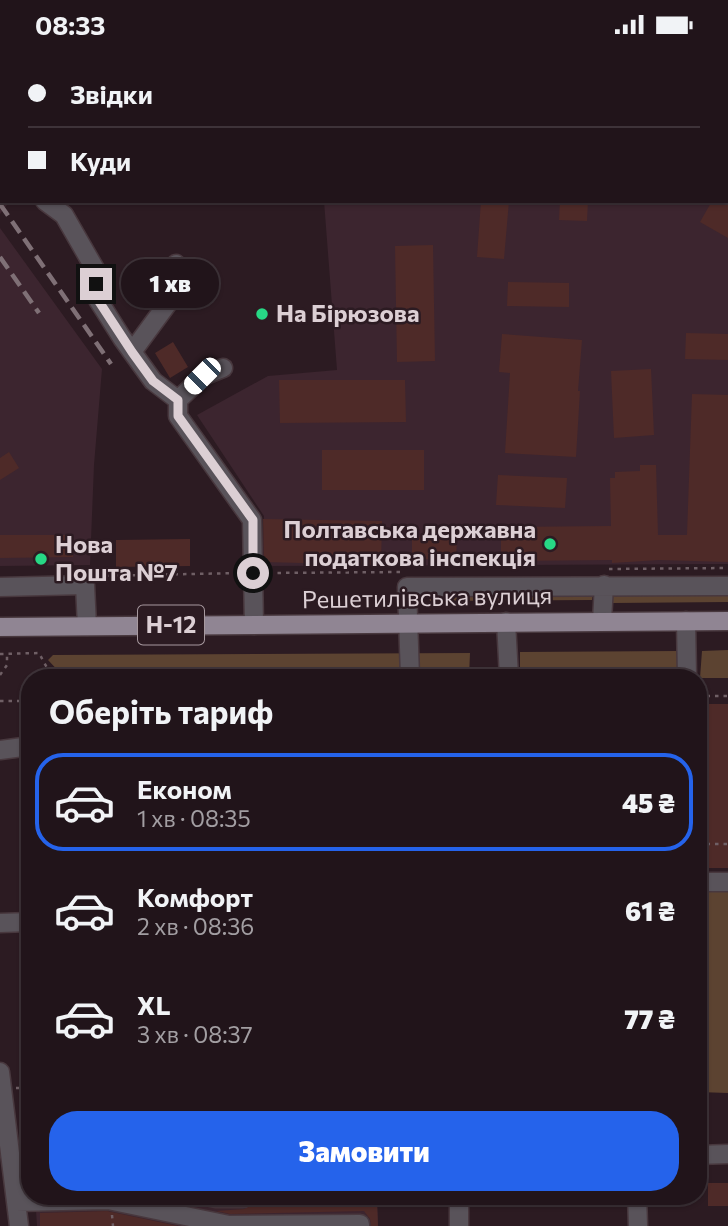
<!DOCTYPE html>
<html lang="uk">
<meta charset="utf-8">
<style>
body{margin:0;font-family:Commissioner,sans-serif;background:#2d2127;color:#f1f3f6;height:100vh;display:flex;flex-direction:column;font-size:26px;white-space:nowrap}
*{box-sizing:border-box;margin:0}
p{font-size:23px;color:#a29ea2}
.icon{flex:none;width:38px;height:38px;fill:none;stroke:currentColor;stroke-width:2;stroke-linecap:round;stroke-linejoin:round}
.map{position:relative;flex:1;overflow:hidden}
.sheet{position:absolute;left:21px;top:620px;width:686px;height:536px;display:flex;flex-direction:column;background:#21141a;border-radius:28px;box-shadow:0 2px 5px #0004,0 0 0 2px #3e3339}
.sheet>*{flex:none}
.guide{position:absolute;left:0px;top:0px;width:728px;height:154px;box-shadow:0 2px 5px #0004,0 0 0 2px #3e3339;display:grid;align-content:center;height:154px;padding:0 28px;background:#21141a}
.end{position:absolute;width:32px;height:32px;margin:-16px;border:9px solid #dccfd4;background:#111;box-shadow:0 0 0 4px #111}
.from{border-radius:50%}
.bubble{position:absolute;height:49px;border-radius:24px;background:#21141a;box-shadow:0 2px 5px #0004,0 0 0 2px #3e3339;font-size:23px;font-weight:800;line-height:49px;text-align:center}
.car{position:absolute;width:21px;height:42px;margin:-21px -10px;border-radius:9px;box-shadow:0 0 5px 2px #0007;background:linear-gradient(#fff 24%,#345 0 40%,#fff 0 76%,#345 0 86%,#fff 0)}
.guide b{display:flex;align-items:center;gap:24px;height:66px;font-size:26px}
.guide b+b{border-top:2px solid #3e3339}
.guide i{width:18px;height:18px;background:#f1f3f6}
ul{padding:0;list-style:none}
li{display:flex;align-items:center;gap:21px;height:98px;margin:0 14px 10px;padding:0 14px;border:4px solid transparent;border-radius:28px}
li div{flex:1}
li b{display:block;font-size:26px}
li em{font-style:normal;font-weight:800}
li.selected{border-color:#2563eb}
li>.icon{width:63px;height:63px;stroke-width:1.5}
h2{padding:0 28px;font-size:32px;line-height:84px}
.action{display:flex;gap:14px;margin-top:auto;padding:14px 28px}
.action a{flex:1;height:80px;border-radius:28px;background:#2563eb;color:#fff;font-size:28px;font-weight:800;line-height:80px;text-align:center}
.status{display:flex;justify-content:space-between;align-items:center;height:49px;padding:0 35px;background:#21141a;direction:ltr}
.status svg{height:19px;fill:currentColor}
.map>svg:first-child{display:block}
.built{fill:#3c252f}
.green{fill:#5c4331}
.building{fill:#4e2a28}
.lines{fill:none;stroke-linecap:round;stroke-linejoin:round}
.minor-casing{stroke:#48383e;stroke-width:21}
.major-casing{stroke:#48383e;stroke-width:21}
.path{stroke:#6f5f65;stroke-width:2.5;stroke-dasharray:3.5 5;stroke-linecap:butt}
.minor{stroke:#59535a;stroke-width:18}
.major{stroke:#908593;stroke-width:18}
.rail{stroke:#7f7076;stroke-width:4.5;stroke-dasharray:14 7;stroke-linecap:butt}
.route{stroke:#dccfd4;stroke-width:9}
.poi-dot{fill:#27d885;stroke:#2c1b22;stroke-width:2.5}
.labels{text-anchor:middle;stroke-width:5;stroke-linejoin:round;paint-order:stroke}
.shield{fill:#2c1b22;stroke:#a7999f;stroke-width:2}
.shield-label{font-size:23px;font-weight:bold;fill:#dccfd4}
.poi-label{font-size:24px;font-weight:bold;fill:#dccfd4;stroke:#2c1b22;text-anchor:start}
.street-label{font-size:24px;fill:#dccfd4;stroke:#2c1b22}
</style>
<div class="status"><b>08:33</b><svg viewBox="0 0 49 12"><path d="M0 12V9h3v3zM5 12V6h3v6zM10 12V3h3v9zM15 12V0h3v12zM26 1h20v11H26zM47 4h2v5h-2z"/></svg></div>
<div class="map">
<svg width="728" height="1177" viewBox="0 0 728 1177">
<rect width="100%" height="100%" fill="#2c1b22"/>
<path class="built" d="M0,0H728V515L262,517L264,467L197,366L268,327L337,321L324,152H726V2H2V152H10L0,165Z
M0,179L102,320L94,416L90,516L0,517Z
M35,1146H178L217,1154L377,1152L378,1177H37Z"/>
<path class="green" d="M728,543V553L613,554L609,548L614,544Z
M593,544L592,551L430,552L429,546Z
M728,601V629H700L702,602Z
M677,602L678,628H562L561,622H520V603Z
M470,604L469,628H64L48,611L53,606Z
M698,823H728V1044L698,1043Z"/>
<path class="building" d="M481,152H509L504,210L477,208Z
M560,152H588L587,172L559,171Z
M712,152H728V189L700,173Z
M433,196L435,312L397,313L395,197Z
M508,233L569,234V258L507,257Z
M686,284L728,285V311L685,310Z
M502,285L582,291L578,342H580L576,408L505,404L510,324L499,323Z
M173,293L188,318L170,329L155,304Z
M651,320L654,386L614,389L611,322Z
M279,331H405L406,373L280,374Z
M692,345L728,346V513L659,511L612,514V511L501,512V478L611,477L610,429H615V423L640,422V416H656L658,486H687Z
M322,401H424V441H322Z
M9,403L19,419L0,431V409Z
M498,426L567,429L565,459L496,456Z
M263,470L382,472L381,516L264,513Z
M0,486H73V508L0,509Z
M412,488H457L456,511L412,510Z
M190,490V517L116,518V491Z
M706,655H728V819H698V803H706Z
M30,1043V1076H23L19,1044Z
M708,1134H728V1157H708Z
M377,1152L378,1177H371L370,1170L364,1162L230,1165L216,1162L244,1160L253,1155Z
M107,1162L178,1177H40V1164Z"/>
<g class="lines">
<g class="minor-casing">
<path id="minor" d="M86,0L87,2
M130,2L133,0
M726,69L728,66
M45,152L64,166L95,220L98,251L122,289L153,332L178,351
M132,303L182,235L176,215
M223,319L203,327L178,351V367L252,471L254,576
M0,538L85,536L87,577
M602,572L604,536
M686,572L687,628
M506,573L509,628
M410,628L407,538L728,537
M0,701L30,697
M698,833H728
M0,874L30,873
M0,1023L19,1177
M698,1106L728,1105
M201,1146L216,1149H243V1146
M459,1146V1177
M637,1146L638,1177
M16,1153L108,1151L229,1176L360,1175V1177"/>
</g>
<g class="major-casing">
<path id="major" d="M0,578L728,572"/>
</g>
<path class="path" d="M609,520L728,519
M269,524L403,523
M98,527L238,524
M0,605L39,604L52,628
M0,626L7,616V605
M698,647H728
M0,652H30
M698,795H728
M16,1039H30
M112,1166L113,1177"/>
<use href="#minor" class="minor"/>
<use href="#major" class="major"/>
<path class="rail" d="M0,155L111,315
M0,208L39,264"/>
</g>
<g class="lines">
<path class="route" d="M96,235L98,251L132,303L153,332L178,351V367L253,471V524"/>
</g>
<g class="poi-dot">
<circle cx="262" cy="265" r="7"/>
<circle cx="550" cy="495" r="7"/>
<circle cx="41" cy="510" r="7"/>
</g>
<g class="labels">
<rect class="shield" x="138" y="556.5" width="66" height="39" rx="5"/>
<g class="shield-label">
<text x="171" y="584">Н-12</text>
</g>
<g class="poi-label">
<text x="276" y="273">На Бірюзова</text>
<text x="536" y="489" text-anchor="end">Полтавська державна<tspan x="536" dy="28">податкова інспекція</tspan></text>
<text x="55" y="504">Нова<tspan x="55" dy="28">Пошта №7</tspan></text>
</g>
<g class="street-label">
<text transform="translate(427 549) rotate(-1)" y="8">Решетилівська вулиця</text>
</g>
</g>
</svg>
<i class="end from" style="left:253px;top:524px"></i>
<i class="end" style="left:96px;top:235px"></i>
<div class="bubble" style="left:121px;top:210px;width:98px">1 хв</div>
<i class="car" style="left:202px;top:327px;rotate:225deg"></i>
<div class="guide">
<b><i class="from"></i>Звідки</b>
<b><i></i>Куди</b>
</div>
<section class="sheet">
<h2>Оберіть тариф</h2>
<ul>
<li class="selected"><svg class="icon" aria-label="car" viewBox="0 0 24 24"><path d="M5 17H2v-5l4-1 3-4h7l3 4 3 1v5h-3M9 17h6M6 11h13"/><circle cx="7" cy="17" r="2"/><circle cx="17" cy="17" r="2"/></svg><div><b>Економ</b><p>1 хв · 08:35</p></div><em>45 ₴</em></li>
<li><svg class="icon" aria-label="car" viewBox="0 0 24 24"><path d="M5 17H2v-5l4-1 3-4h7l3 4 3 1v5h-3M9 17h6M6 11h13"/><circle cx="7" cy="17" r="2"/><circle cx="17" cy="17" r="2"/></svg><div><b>Комфорт</b><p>2 хв · 08:36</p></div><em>61 ₴</em></li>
<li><svg class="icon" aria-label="car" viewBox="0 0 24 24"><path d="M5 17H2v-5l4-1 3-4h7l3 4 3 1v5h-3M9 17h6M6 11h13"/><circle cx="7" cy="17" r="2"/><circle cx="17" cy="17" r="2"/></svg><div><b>XL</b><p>3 хв · 08:37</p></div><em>77 ₴</em></li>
</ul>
<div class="action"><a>Замовити</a></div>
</section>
</div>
